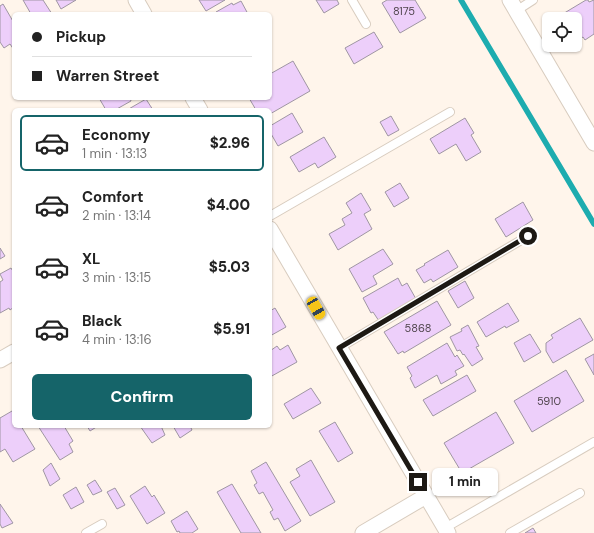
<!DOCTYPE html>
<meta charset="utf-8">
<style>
body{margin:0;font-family:"DM Sans",sans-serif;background:#f2f2f2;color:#222;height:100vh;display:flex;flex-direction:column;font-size:15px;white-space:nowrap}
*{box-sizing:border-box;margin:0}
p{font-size:13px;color:#767676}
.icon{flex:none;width:22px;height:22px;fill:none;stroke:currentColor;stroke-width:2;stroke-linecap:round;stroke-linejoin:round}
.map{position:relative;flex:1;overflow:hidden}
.sheet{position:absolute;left:12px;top:108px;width:260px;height:320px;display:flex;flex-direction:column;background:#fff;border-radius:6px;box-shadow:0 1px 3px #0004}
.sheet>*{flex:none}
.guide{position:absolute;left:12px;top:12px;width:260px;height:88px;border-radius:6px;box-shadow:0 1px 3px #0004;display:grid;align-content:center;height:88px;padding:0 20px;background:#fff}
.fabs{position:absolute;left:542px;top:12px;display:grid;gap:8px}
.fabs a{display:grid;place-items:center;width:40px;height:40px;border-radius:6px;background:#fff;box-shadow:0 1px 3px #0004;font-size:20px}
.end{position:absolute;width:18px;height:18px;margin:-9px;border:5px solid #1d1914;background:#fff;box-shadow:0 0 0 2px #fff}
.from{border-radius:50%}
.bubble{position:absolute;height:28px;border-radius:6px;background:#fff;box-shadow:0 1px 3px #0004;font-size:13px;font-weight:800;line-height:28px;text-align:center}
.car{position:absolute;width:12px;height:24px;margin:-12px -6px;border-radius:5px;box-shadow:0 0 3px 1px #0007;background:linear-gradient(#f5c518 24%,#345 0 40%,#f5c518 0 76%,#345 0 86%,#f5c518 0)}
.guide b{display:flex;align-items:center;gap:14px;height:38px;font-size:15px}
.guide b+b{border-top:1px solid #e0e0e0}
.guide i{width:10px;height:10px;background:#222}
ul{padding:7px 0 0;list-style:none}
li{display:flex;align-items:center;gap:12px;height:56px;margin:0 8px 6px;padding:0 12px;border:2px solid transparent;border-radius:6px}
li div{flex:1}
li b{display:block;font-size:15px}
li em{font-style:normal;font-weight:800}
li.selected{border-color:#156469}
li>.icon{width:36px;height:36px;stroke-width:1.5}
.cta{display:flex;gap:8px;margin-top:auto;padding:8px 20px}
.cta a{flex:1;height:46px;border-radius:6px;background:#156469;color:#fff;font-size:16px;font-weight:800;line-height:46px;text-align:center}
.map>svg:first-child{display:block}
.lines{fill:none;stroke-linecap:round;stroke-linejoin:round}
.stream{stroke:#1dacaf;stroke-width:5.5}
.building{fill:#edcffa;stroke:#9f96a3}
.lane-casing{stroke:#d8ccbf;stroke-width:10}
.street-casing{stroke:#d8ccbf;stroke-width:17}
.lane{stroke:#fff;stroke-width:8}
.street{stroke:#fff;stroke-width:15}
.route{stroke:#1d1914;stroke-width:5}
.labels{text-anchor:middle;stroke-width:3;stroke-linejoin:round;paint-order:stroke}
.number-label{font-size:11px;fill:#51464e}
</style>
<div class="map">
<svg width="594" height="533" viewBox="0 0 594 533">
<rect width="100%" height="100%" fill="#fff5eb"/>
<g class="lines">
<path class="stream" d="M461,0L594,224"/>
</g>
<path class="building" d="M23,0H43L52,14H31Z
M56,0H76L61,9Z
M199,0H225L206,11Z
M316,0H337L339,4L324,13Z
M387,0H415L426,18L400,33L382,3Z
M586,0H588L589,2L594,0V34L585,40L583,37L575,42V19H557L556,18Z
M241,1L248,14H217L216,12L232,3L233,5Z
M3,4L14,23V50L10,44L4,48L0,42V6Z
M374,32L383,47L354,64L345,48Z
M293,61L310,91L270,114V110H256L249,98H270V74Z
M99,98H130L131,101L115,110H106Z
M146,99L153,110H127Z
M292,113L303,132L278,146L270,132V126Z
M391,116L399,130L388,136L380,122Z
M465,118L474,133L471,135L481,152L466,161L456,144L439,154L430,139Z
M324,137L336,157L318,168L315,163L299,172L290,157Z
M400,183L409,198L394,207L385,192Z
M361,193L371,210L364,214L372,229L338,250L329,234L345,225L342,219L352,213L346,203Z
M523,202L533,220L506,237L495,219Z
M0,248L5,256L0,259Z
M383,249L393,264L373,276L377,284L362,292L349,269Z
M448,250L458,267L433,282L431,279L424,283L416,270L425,265L424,264Z
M11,268L14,273V307L10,310L9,308L0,313V282L3,280L0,274Z
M398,278L402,286L407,283L416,299L379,321L373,312L371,313L363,298Z
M465,281L474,298L458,308L448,291Z
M437,301L451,325L404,353L403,351L398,354L384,332Z
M508,303L519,321L506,328L505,326L486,337L477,322Z
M275,308L286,327L270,336V311Z
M580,318L593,340L553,363L546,351V343L553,338L551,335Z
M468,325L479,346L476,347L483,359L472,366L464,354L463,355L460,350L457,351L450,337L462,331L461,329Z
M530,334L541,352L524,362L514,343Z
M447,343L455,357L457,355L464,366L455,371L457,375L441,384L437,375L415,388L410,378L412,376L407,367Z
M288,345L297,362L270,377V351L277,346L280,350Z
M594,354V375L585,359Z
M566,370L584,401L532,432L514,401Z
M467,375L476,391L433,416L423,400Z
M311,388L321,403L293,419L284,404Z
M12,411L14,414V426H21L35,449L13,462L5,449L0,452V418Z
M496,412L514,443L462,473L444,443Z
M335,422L353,453L338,462L319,431Z
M38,426H64L73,441L69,444L73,452L60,460Z
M87,426H98L90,431Z
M140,426H161L165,435L152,443Z
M173,426H190L192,430L180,438Z
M311,460L335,502L310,516L290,482L300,476L296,469Z
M266,462L301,521L285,531L278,518L274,520L270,512L273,510L263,492L259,494L254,485L257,483L251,471Z
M51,463L60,479L50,486L43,470Z
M95,480L102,491L93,495L87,485Z
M232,484L261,533H241L217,492Z
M145,486L152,497L154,495L165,513L147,524L130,496Z
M76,487L84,502L71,509L63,495Z
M115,488L125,505L117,509L107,492Z
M0,504L13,523L2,528L0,524Z
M187,511L198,529L192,533H180L179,531L177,532L171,521Z
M533,528L536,533H525Z"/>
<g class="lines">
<g class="lane-casing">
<path id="lane" d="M352,0L366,24
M516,11L533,0
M270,216L450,112
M339,348L528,236
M445,528L594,442
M86,533L102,524
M510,533L580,493"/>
</g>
<g class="street-casing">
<path id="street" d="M136,0L144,14
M510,0L594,143
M193,98L200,110
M270,229L448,533
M0,360L14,352
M363,533L426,496"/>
</g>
<use href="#lane" class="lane"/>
<use href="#street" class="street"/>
</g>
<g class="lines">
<path class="route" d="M418,482L339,348L528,236"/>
</g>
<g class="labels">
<g class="number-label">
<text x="404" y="15">8175</text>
<text x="418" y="332">5868</text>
<text x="549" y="405">5910</text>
</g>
</g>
</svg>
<div class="fabs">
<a><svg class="icon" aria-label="locate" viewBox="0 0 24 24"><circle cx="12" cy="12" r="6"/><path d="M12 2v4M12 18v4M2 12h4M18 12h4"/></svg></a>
</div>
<i class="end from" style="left:528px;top:236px"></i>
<i class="end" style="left:418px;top:482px"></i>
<div class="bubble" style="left:432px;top:468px;width:66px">1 min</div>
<i class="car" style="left:316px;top:308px;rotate:150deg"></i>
<div class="guide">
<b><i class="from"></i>Pickup</b>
<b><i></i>Warren Street</b>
</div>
<section class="sheet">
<ul>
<li class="selected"><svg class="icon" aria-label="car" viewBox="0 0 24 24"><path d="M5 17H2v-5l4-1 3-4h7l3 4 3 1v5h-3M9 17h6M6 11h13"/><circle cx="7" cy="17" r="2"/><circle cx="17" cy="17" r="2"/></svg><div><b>Economy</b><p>1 min · 13:13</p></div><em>$2.96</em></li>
<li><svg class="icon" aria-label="car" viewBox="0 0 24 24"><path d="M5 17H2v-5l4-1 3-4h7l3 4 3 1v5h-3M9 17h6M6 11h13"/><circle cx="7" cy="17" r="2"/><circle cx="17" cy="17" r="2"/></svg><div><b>Comfort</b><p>2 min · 13:14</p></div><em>$4.00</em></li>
<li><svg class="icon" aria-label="car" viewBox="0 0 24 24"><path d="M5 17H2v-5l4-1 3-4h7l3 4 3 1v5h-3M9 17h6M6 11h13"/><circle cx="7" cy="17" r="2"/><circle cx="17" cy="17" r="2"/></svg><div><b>XL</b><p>3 min · 13:15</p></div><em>$5.03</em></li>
<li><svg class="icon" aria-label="car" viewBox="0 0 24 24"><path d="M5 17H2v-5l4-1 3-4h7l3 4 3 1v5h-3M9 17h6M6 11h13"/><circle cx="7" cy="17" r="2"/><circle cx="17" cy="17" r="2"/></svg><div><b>Black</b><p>4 min · 13:16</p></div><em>$5.91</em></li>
</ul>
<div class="cta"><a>Confirm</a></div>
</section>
</div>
